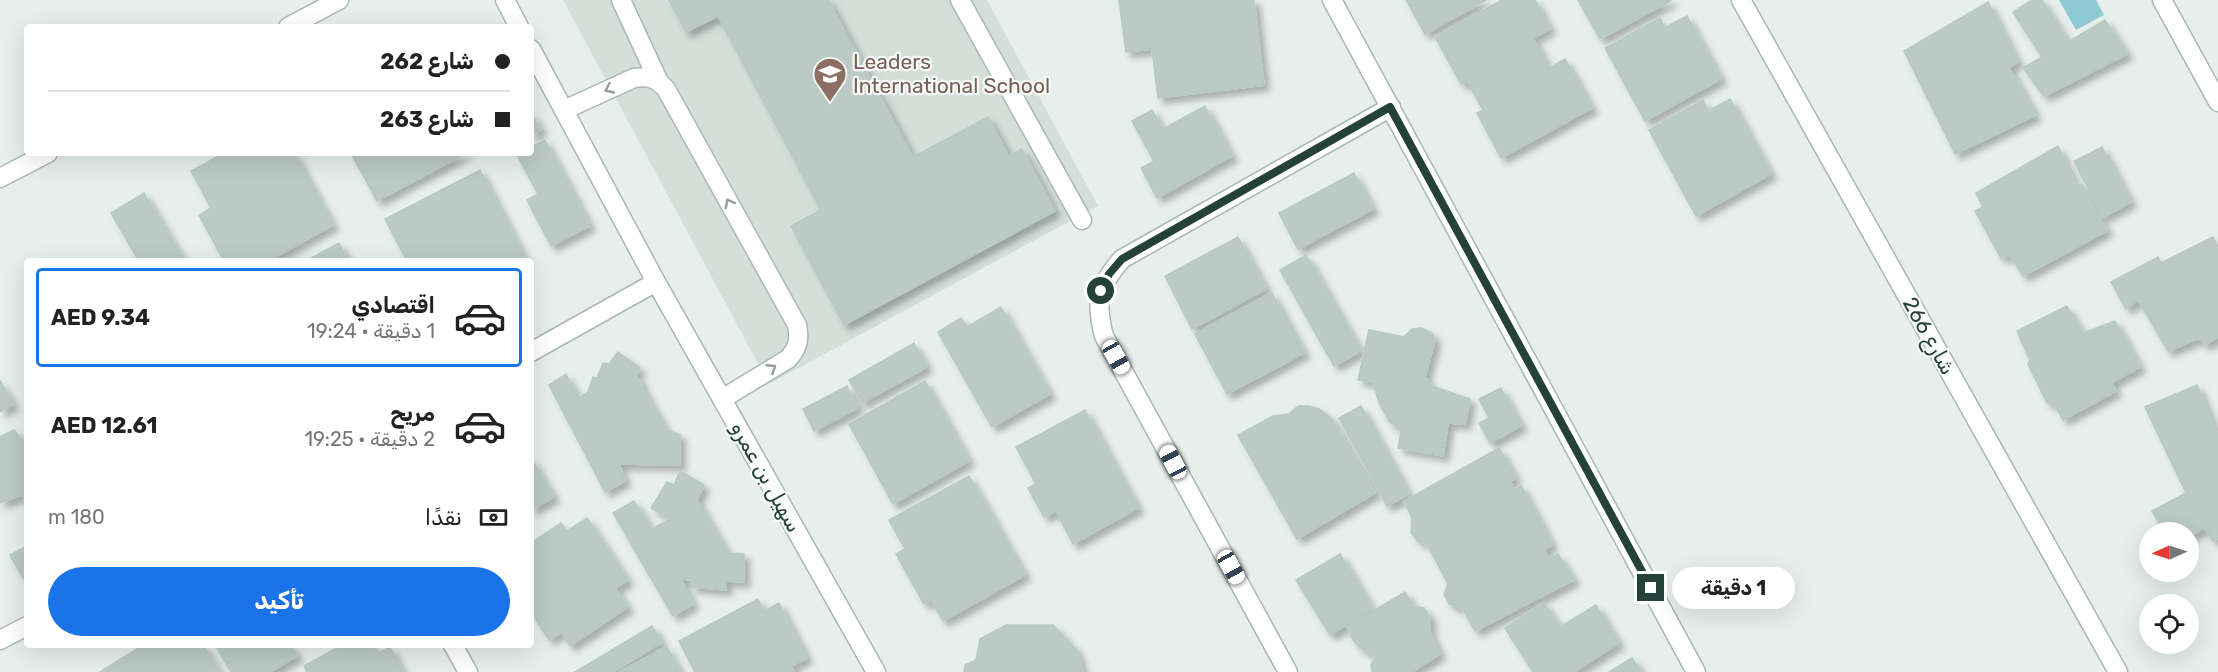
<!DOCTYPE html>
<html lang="ar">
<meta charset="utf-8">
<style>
body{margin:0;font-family:Rubik,Cairo,sans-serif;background:#f6f6f6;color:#222;direction:rtl;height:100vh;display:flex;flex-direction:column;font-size:22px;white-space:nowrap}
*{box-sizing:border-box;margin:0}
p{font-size:20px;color:#767676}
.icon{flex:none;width:33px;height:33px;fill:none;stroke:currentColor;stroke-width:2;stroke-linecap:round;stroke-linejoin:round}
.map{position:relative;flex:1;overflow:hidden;direction:ltr}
.details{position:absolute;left:24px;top:258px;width:510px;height:390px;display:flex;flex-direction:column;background:#fff;border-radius:6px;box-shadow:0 6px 24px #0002;direction:rtl}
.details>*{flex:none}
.banner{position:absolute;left:24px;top:24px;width:510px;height:132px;border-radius:6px;box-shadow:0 6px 24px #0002;direction:rtl;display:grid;align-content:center;height:132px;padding:0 24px;background:#fff}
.needle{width:39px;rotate:267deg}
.buttons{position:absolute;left:2139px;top:522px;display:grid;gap:12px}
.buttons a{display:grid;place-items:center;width:60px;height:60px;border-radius:50%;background:#fff;box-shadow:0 6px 24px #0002;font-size:30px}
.end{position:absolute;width:27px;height:27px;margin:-14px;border:8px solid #24423a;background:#fff;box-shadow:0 0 0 3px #fff}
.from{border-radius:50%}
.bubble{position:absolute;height:42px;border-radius:21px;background:#fff;box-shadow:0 6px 24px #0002;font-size:20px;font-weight:700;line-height:42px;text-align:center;direction:rtl}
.car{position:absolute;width:18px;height:36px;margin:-18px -9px;border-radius:8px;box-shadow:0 0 4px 2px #0007;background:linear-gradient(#fff 24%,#345 0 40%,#fff 0 76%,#345 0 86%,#fff 0)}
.banner b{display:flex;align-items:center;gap:21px;height:57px;font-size:22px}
.banner b+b{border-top:2px solid #e0e0e0}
.banner i{width:15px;height:15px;background:#222}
ul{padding:10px 0 0;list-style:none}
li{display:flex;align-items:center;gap:18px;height:99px;margin:0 12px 9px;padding:0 12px;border:3px solid transparent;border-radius:6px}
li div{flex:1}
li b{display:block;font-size:22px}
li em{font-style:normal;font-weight:700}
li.active{border-color:#1a73e8}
li>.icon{width:54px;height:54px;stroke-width:1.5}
.pay{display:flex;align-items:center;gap:15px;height:66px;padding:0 24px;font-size:22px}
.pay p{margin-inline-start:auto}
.cta{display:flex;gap:12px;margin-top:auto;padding:12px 24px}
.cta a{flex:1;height:69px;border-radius:36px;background:#1a73e8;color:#fff;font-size:24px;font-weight:700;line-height:69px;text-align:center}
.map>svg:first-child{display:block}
.built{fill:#d4dfda}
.water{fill:#8ec9d4}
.building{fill:#bbcac4;stroke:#b8c9c2;stroke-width:1.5;filter:url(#shadow)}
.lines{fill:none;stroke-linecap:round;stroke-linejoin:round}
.service-casing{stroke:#a8b8b2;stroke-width:21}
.minor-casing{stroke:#a8b8b2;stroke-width:21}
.service{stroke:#fff;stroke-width:18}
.minor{stroke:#fff;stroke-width:18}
.oneway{stroke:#92a09c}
.route{stroke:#24423a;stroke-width:8}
.labels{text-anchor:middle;stroke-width:4.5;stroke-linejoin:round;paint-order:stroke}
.education-label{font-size:21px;fill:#785e54;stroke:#f7fbf9;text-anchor:start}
.street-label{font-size:21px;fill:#24423a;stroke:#f7fbf9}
</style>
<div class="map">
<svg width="2218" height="672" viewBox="0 0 2218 672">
<defs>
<filter id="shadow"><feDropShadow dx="5.5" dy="5.5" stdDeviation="3" flood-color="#0004"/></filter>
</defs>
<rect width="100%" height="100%" fill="#e6efeb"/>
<path class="built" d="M563,0H987L1098,206L769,384Z"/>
<path class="water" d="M2059,0H2096L2104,15L2076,30Z"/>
<path class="building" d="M669,0H828L913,157L988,117L1009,156L1022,149L1055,211L844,325L791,226L821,210L718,16L686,32Z
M1119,0H1254L1264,85L1158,98L1152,49L1126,52Z
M1406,0H1486L1425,34Z
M1502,0H1535L1550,29L1533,38L1549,68L1565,59L1592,108L1501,158L1477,113L1483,110L1467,81L1461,84L1435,37Z
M1578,0H1672L1600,39Z
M2032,0H2042L2068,42L2105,20L2127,54L2044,96L2023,68L2042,57L2013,12Z
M1988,2L2018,62L2009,67L2036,115L1955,154L1904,51Z
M1687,16L1721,79L1645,121L1605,48L1660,18L1664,28Z
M1730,99L1771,174L1696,216L1649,130L1703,100L1708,111Z
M1205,106L1232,156L1157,198L1141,168L1154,161L1132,121L1152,110L1163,129Z
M531,113L541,130L531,136Z
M545,140L590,226L551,246L527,200L538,194L517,155L531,153V147Z
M2058,146L2076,185L2082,184L2107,231L2023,276L2010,255L2001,258L1975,211L1983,207L1976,193Z
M2102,147L2131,202L2103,217L2074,161Z
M224,153H294L333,225L268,261H224L199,215L211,208L191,171Z
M351,153H466L377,201Z
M480,170L526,261H407L385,219Z
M1354,173L1373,209L1298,249L1279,213Z
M144,193L184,261H139L111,213Z
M1238,237L1266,289L1192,329L1165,276Z
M2213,237L2218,247V337L2205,345L2199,338L2168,351L2138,300L2126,309L2111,282L2158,257L2161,263Z
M339,243L348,261H306Z
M1306,255L1361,351L1334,366L1280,270Z
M1272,293L1304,353L1227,394L1195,334Z
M2067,306L2116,391L2063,420L2054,403H2047L2028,364L2030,361L2017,331Z
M1001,307L1050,394L992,427L938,332L961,318L967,327Z
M2115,321L2140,367L2111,383L2083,333Z
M1421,328L1432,333L1435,340L1425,377L1432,386L1470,399L1465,424L1448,423L1443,456L1398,448L1401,430L1389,421L1379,403L1373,382L1358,380L1369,330L1404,337L1412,329Z
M914,343L927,367L862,403L849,380Z
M618,352L640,368L636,377L642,382V387L666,429L680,435V465L619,464L625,481L605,492L549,385L566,374L578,398L588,392L593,377L597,378L603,363L609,364Z
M0,380L13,405L0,412Z
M925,381L969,461L893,504L849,424Z
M2197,385L2218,435V538L2213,541L2204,528L2188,537V532H2164L2152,511L2186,493L2145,407Z
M847,386L858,408L814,431L803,409Z
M1501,388L1521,426L1490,443L1479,423L1489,418L1479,399Z
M1298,406H1309L1319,409L1331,418L1375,493L1297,539L1238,435L1273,416L1289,414Z
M1361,406L1409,494L1387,506L1339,418Z
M1085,410L1138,508L1073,544L1056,511L1044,517L1028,488L1036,484L1016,447Z
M14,430L27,446V507L22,495L0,503V437Z
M1499,448L1516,478L1510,481L1515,490L1521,485L1552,545L1544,550L1550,559L1558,554L1574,580L1475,631L1462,608L1449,604L1444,594L1448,584L1427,544L1418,541L1411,533L1412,518L1404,501Z
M531,458L554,497L531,510Z
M680,471L704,485L697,500L728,553L744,554V582L726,581V590L692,587V580L681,579L693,604L673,616L613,513L634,501L652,529L670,519L651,508L667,482L674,485Z
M969,476L1025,575L943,621L931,600L924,604L896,554L905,549L889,520Z
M587,518L628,580L615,588L628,607L570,646L561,632L549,640L531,612V543L561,523L567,531Z
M27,546V576L23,578L10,555Z
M1340,554L1373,609L1330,635L1296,580Z
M1405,592L1413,606L1424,608L1430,617V632L1440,654L1412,672H1372L1371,665L1376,657L1360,648L1353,640L1347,626Z
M758,599L764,611L779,603L807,658L791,666L794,672H695L679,641Z
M1544,603L1560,627L1596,605L1619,643L1574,672H1533L1505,628Z
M1006,625H1053L1077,651L1083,672H964L965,665L976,660L980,639Z
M652,626L662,642L613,672H575Z
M143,645H203L220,672H100Z
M215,645H290L297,656L270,672H231Z
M342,645H373L378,653L390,647L403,672H307L304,666Z
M667,647L680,672H619Z
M1632,658L1641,672H1609Z"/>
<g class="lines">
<g class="service-casing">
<path id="service" d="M621,0L658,80
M960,0L1082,220
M564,110L634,78C649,76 656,78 666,89L797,325C800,340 798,348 788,359L722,399"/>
</g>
<g class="minor-casing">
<path id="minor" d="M505,0L519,27
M1332,0L1696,672
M1741,0L2118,672
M2162,0L2218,102
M288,27L339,0
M531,49L656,282L876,672
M0,178L48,153
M531,352L656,282
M0,640L27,626
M453,645L468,672
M1288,672L1104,336C1095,302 1098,286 1122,259L1391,107"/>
</g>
<use href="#service" class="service"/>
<use href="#minor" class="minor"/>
</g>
<defs><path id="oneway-chevron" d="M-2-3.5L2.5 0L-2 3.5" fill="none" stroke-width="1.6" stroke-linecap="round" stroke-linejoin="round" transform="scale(1.5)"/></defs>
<g class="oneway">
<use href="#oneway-chevron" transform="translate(609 89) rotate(155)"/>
<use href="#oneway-chevron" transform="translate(729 203) rotate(-119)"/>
<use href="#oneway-chevron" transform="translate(772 368) rotate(-33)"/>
</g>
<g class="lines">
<path class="route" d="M1101,291L1109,274L1122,259L1390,107L1651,588"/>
</g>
<defs>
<g id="school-pin" transform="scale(1.725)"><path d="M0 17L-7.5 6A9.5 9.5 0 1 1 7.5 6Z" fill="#8d6e63" stroke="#f7fbf9"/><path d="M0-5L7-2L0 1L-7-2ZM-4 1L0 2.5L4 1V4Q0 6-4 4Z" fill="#fff"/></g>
</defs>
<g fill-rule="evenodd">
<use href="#school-pin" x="830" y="74"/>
</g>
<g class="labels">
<g class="education-label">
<text x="853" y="69">Leaders<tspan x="853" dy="24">International School</tspan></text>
</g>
<g class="street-label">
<text transform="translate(1929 336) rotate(61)" y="7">شارع 266</text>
<text transform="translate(766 477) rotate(61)" y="7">سهيل بن عمرو</text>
</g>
</g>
</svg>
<div class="buttons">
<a><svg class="needle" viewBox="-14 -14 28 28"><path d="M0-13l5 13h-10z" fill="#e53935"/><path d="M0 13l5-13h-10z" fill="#767676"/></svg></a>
<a><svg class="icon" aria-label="locate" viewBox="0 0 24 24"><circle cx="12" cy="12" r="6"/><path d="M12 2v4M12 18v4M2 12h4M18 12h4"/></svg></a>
</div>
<i class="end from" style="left:1101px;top:291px"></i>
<i class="end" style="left:1651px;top:588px"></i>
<div class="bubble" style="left:1672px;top:567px;width:123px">1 دقيقة</div>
<i class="car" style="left:1116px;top:357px;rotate:151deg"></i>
<i class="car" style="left:1173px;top:462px;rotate:332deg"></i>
<i class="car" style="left:1231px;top:567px;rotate:151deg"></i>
<div class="banner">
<b><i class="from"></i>شارع 262</b>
<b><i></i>شارع 263</b>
</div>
<section class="details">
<ul>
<li class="active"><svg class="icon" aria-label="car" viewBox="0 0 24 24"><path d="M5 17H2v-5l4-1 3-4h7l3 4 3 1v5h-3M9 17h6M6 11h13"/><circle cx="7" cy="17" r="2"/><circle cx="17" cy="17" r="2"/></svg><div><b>اقتصادي</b><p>1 دقيقة · 19:24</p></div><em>AED 9.34</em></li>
<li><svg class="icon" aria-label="car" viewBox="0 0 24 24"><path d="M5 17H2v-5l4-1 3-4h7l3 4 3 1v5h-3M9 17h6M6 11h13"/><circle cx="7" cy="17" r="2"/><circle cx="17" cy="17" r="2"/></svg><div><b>مريح</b><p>2 دقيقة · 19:25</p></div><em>AED 12.61</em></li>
</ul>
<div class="pay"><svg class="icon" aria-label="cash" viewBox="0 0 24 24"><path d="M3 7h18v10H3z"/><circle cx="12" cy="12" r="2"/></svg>نقدًا<p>180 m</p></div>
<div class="cta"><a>تأكيد</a></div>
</section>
</div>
